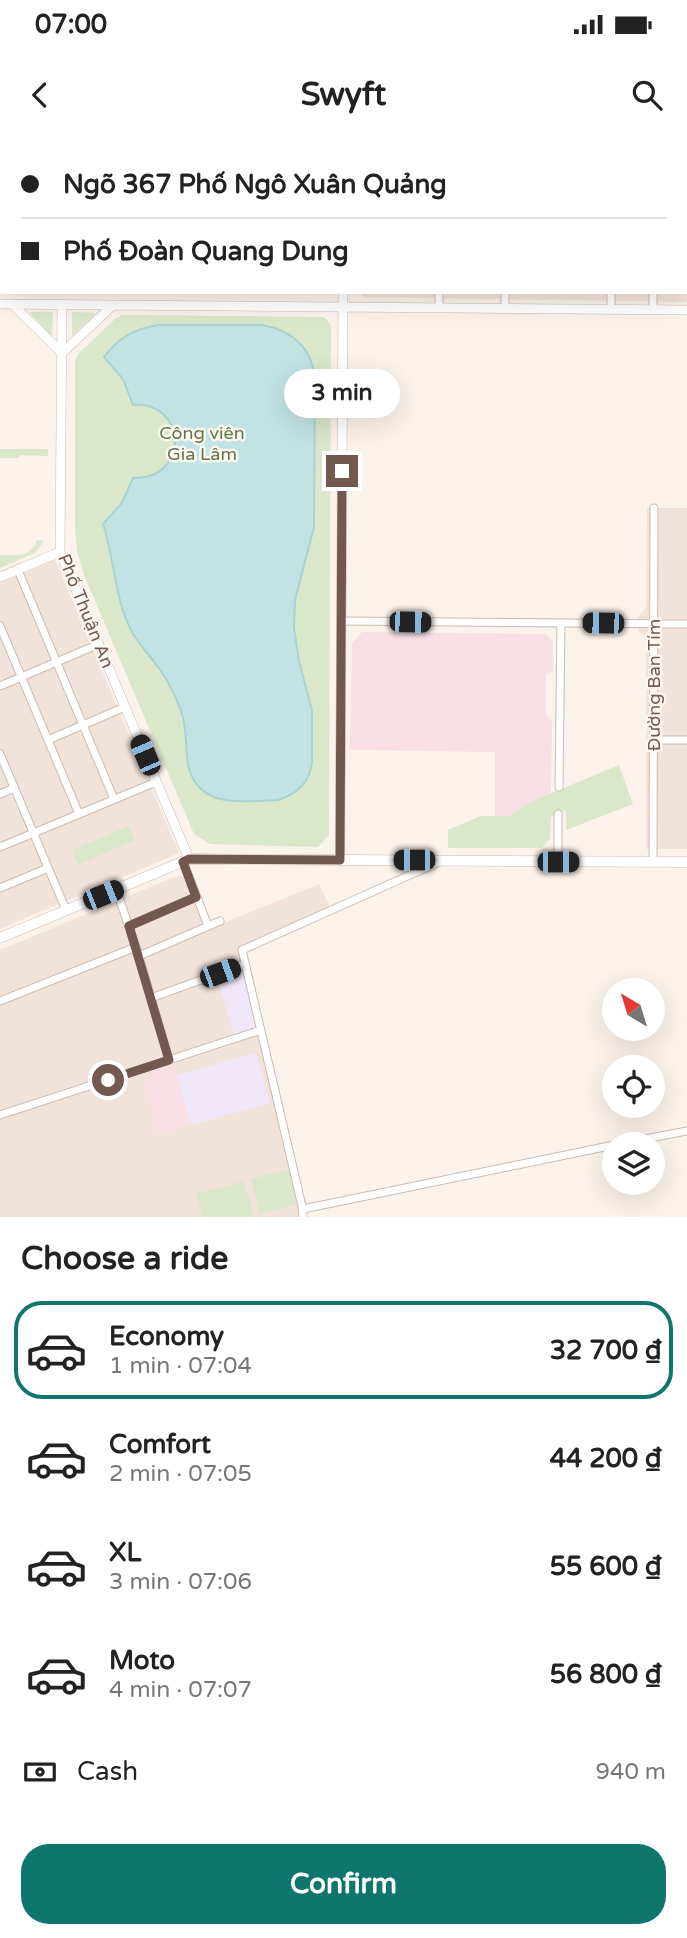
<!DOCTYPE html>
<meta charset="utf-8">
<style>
body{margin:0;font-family:"Varela Round",sans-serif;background:#f2f2f2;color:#222;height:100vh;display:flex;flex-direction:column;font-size:26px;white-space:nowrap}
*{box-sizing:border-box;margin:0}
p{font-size:23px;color:#767676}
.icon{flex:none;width:38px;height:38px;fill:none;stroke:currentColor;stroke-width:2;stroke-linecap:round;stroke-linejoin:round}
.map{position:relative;height:1077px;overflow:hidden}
.side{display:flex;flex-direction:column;background:#fff;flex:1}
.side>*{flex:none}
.guide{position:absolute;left:0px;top:0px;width:688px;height:154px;box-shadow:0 7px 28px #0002;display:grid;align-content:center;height:154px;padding:0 21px;background:#fff}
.needle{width:46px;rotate:322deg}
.buttons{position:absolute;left:602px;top:838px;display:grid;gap:14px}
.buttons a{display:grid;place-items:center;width:63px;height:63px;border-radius:50%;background:#fff;box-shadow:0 7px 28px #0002;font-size:35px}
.end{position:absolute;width:32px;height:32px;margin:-16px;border:9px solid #735850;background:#fff;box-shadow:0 0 0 4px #fff}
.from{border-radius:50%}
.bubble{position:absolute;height:49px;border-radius:24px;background:#fff;box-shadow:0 7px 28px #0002;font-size:23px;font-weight:700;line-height:49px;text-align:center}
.car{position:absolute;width:21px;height:42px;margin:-21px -10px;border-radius:9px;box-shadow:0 0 5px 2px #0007;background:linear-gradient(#222 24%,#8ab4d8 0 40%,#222 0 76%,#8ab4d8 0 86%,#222 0)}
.guide b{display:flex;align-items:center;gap:24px;height:66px;font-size:26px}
.guide b+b{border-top:2px solid #e0e0e0}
.guide i{width:18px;height:18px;background:#222}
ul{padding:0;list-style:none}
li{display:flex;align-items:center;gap:21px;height:98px;margin:0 14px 10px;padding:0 7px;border:4px solid transparent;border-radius:28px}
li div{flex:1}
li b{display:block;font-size:26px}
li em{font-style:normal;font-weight:700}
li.on{border-color:#0f766e}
li>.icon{width:63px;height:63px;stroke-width:1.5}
h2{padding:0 21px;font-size:32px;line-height:84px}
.pay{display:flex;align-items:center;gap:18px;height:77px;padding:0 21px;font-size:26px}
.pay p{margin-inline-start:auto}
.action{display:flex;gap:14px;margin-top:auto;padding:14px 21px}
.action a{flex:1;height:80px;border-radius:28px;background:#0f766e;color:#fff;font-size:28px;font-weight:700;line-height:80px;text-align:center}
.status{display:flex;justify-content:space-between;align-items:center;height:49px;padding:0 35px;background:#fff;direction:ltr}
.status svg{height:19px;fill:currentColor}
header{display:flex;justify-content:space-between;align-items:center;height:91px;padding:0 21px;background:#fff;font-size:32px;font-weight:700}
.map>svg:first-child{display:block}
.residential{fill:#f2e3da}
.education{fill:#efe7f7}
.medical{fill:#f7dfe5}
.green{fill:#dae7ca}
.water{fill:#c1e3e3;stroke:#a8d3d3;stroke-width:2}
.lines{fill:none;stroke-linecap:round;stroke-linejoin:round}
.minor-casing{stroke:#ccbab1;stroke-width:9}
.tertiary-casing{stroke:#ccbab1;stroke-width:10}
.secondary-casing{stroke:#d0bbb2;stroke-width:11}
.minor{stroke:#fff;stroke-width:7}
.tertiary{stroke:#fff;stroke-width:9}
.secondary{stroke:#fff;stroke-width:10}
.route{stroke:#735850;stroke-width:9}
.labels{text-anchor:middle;stroke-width:5;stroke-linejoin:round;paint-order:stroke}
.park-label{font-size:18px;fill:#5e7849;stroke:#fdf7f1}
.street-label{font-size:18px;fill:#735850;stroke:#fdf7f1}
</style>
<div class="status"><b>07:00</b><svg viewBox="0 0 49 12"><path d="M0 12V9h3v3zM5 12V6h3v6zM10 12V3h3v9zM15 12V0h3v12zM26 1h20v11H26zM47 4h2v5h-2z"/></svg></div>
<header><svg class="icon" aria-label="back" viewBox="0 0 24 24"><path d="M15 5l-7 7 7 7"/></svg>Swyft<svg class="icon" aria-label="search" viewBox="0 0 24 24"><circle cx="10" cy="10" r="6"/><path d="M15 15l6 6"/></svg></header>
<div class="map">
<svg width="687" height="1077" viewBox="0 0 687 1077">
<rect width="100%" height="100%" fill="#fbf2eb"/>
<path class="residential" d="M356,0H687V162L364,157L359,152H686V2H356Z
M647,368H687V709H646V500L639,491V475L646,468Z
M55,419L179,713L0,789V442Z
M179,735L187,739L209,789L319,744L331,769L239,811L301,1077H0V810Z"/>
<path class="education" d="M240,829H242L256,889L234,896L217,837Z
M256,913L270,963L191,985L177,935Z"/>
<path class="medical" d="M362,492L546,494L553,501V530L546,534V575L552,581L551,653L532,661L508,676H495V612L350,610L352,503Z
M174,924L191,985L158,994L143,941L150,939L148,931Z"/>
<path class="green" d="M29,172H53L52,197Z
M72,172H75L96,173L72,196Z
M122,175L324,177L331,185L329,695L318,707L210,704L194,694L84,435L77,411L75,388V221L78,214L116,178Z
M0,309H48V316L19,315V318H0Z
M37,400L44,401L35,413L0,428V415C16,415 31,418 37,400Z
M619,625L633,664L566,690V670L551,677L550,699L541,708H448V690L481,676H508L532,661Z
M129,686L135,700L78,725L72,710Z
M290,1029L298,1064L260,1074L251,1039Z
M244,1041L254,1077H202L196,1054Z"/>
<path class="water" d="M158,185H263C293,191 312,208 315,239L314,387L295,460L294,488L299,521L312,571V622C310,642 297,654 278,660C254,660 220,667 201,649C180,630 190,598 182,574C177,559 169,543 161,531C151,517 140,506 132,492C114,458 115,420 103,384L122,363L133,338C191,339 187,261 133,265L123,239L104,217C118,198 134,189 158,185Z"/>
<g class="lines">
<g class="minor-casing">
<path id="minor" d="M402,2V0
M508,2V0
M534,2V0
M571,2V0
M612,2V0
M653,2V0
M439,152V168
M505,168V152
M611,169V152
M653,169V152
M18,430L114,659
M341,481L687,484
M0,486L79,674
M0,546L99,504
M48,600L125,567
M653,600H687
M0,614L66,770
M559,647L561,483
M0,654L14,648
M0,707L156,642
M183,721L208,786
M558,722V674
M653,722L654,368
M0,748L48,728
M116,749L139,816L169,920
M129,786L196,757
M139,816L220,781
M151,858L245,824
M0,861L136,807
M0,975L261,890
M619,1004L687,991
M303,1069L614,1005
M303,1077L302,1066L242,810L439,722"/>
</g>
<g class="tertiary-casing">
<path id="tertiary" d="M344,2V0
M0,164L687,170
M12,164L62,213
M62,164L60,412L189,719
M62,213L113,165
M0,437L60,412
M340,720L343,152"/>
</g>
<g class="secondary-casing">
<path id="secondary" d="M0,798L189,719L687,722"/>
</g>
<use href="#minor" class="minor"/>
<use href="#tertiary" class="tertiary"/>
<use href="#secondary" class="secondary"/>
</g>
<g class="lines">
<path class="route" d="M108,940L169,920L129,786L196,757L183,722L189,719L340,720L342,331"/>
</g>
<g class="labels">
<g class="park-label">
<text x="202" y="299">Công viên<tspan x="202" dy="21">Gia Lâm</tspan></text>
</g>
<g class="street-label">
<text transform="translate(86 471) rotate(68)" y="6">Phố Thuận An</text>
<text transform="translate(654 545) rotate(-90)" y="6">Đường Ban Tím</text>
</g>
</g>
</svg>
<div class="buttons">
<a><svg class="needle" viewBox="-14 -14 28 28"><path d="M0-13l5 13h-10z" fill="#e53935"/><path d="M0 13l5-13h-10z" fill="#767676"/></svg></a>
<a><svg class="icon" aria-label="locate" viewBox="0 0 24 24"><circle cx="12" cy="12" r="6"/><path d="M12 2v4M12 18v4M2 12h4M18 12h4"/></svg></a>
<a><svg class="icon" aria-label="layers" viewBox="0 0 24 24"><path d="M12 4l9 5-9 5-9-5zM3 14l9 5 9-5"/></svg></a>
</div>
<i class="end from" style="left:108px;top:940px"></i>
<i class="end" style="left:342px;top:331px"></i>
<div class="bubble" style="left:284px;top:229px;width:116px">3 min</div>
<i class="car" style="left:410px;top:482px;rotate:91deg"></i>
<i class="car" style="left:603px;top:483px;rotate:271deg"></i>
<i class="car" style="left:145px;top:615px;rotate:337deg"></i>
<i class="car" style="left:414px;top:720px;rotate:270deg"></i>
<i class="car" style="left:558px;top:722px;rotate:90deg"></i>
<i class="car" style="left:103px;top:755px;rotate:68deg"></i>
<i class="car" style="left:220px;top:833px;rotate:70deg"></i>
<div class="guide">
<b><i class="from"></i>Ngõ 367 Phố Ngô Xuân Quảng</b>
<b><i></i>Phố Đoàn Quang Dung</b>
</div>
</div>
<section class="side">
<h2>Choose a ride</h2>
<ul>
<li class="on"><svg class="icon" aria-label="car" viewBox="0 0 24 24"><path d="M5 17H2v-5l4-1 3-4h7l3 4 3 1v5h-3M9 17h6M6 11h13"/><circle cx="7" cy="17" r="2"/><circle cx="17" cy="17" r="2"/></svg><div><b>Economy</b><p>1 min · 07:04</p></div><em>32 700 ₫</em></li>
<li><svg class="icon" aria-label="car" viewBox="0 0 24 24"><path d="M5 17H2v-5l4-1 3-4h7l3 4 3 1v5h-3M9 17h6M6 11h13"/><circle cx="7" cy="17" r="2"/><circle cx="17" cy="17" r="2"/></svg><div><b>Comfort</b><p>2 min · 07:05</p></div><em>44 200 ₫</em></li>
<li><svg class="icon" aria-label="car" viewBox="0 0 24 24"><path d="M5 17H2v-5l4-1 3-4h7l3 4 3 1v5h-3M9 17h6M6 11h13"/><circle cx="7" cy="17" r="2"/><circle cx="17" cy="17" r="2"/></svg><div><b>XL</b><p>3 min · 07:06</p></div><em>55 600 ₫</em></li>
<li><svg class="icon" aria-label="car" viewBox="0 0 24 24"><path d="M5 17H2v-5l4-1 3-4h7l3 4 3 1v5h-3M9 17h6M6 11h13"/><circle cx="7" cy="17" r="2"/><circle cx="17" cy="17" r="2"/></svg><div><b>Moto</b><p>4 min · 07:07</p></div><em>56 800 ₫</em></li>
</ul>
<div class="pay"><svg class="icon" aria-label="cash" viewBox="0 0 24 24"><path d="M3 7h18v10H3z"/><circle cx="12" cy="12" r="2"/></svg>Cash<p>940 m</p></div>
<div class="action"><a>Confirm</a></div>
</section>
